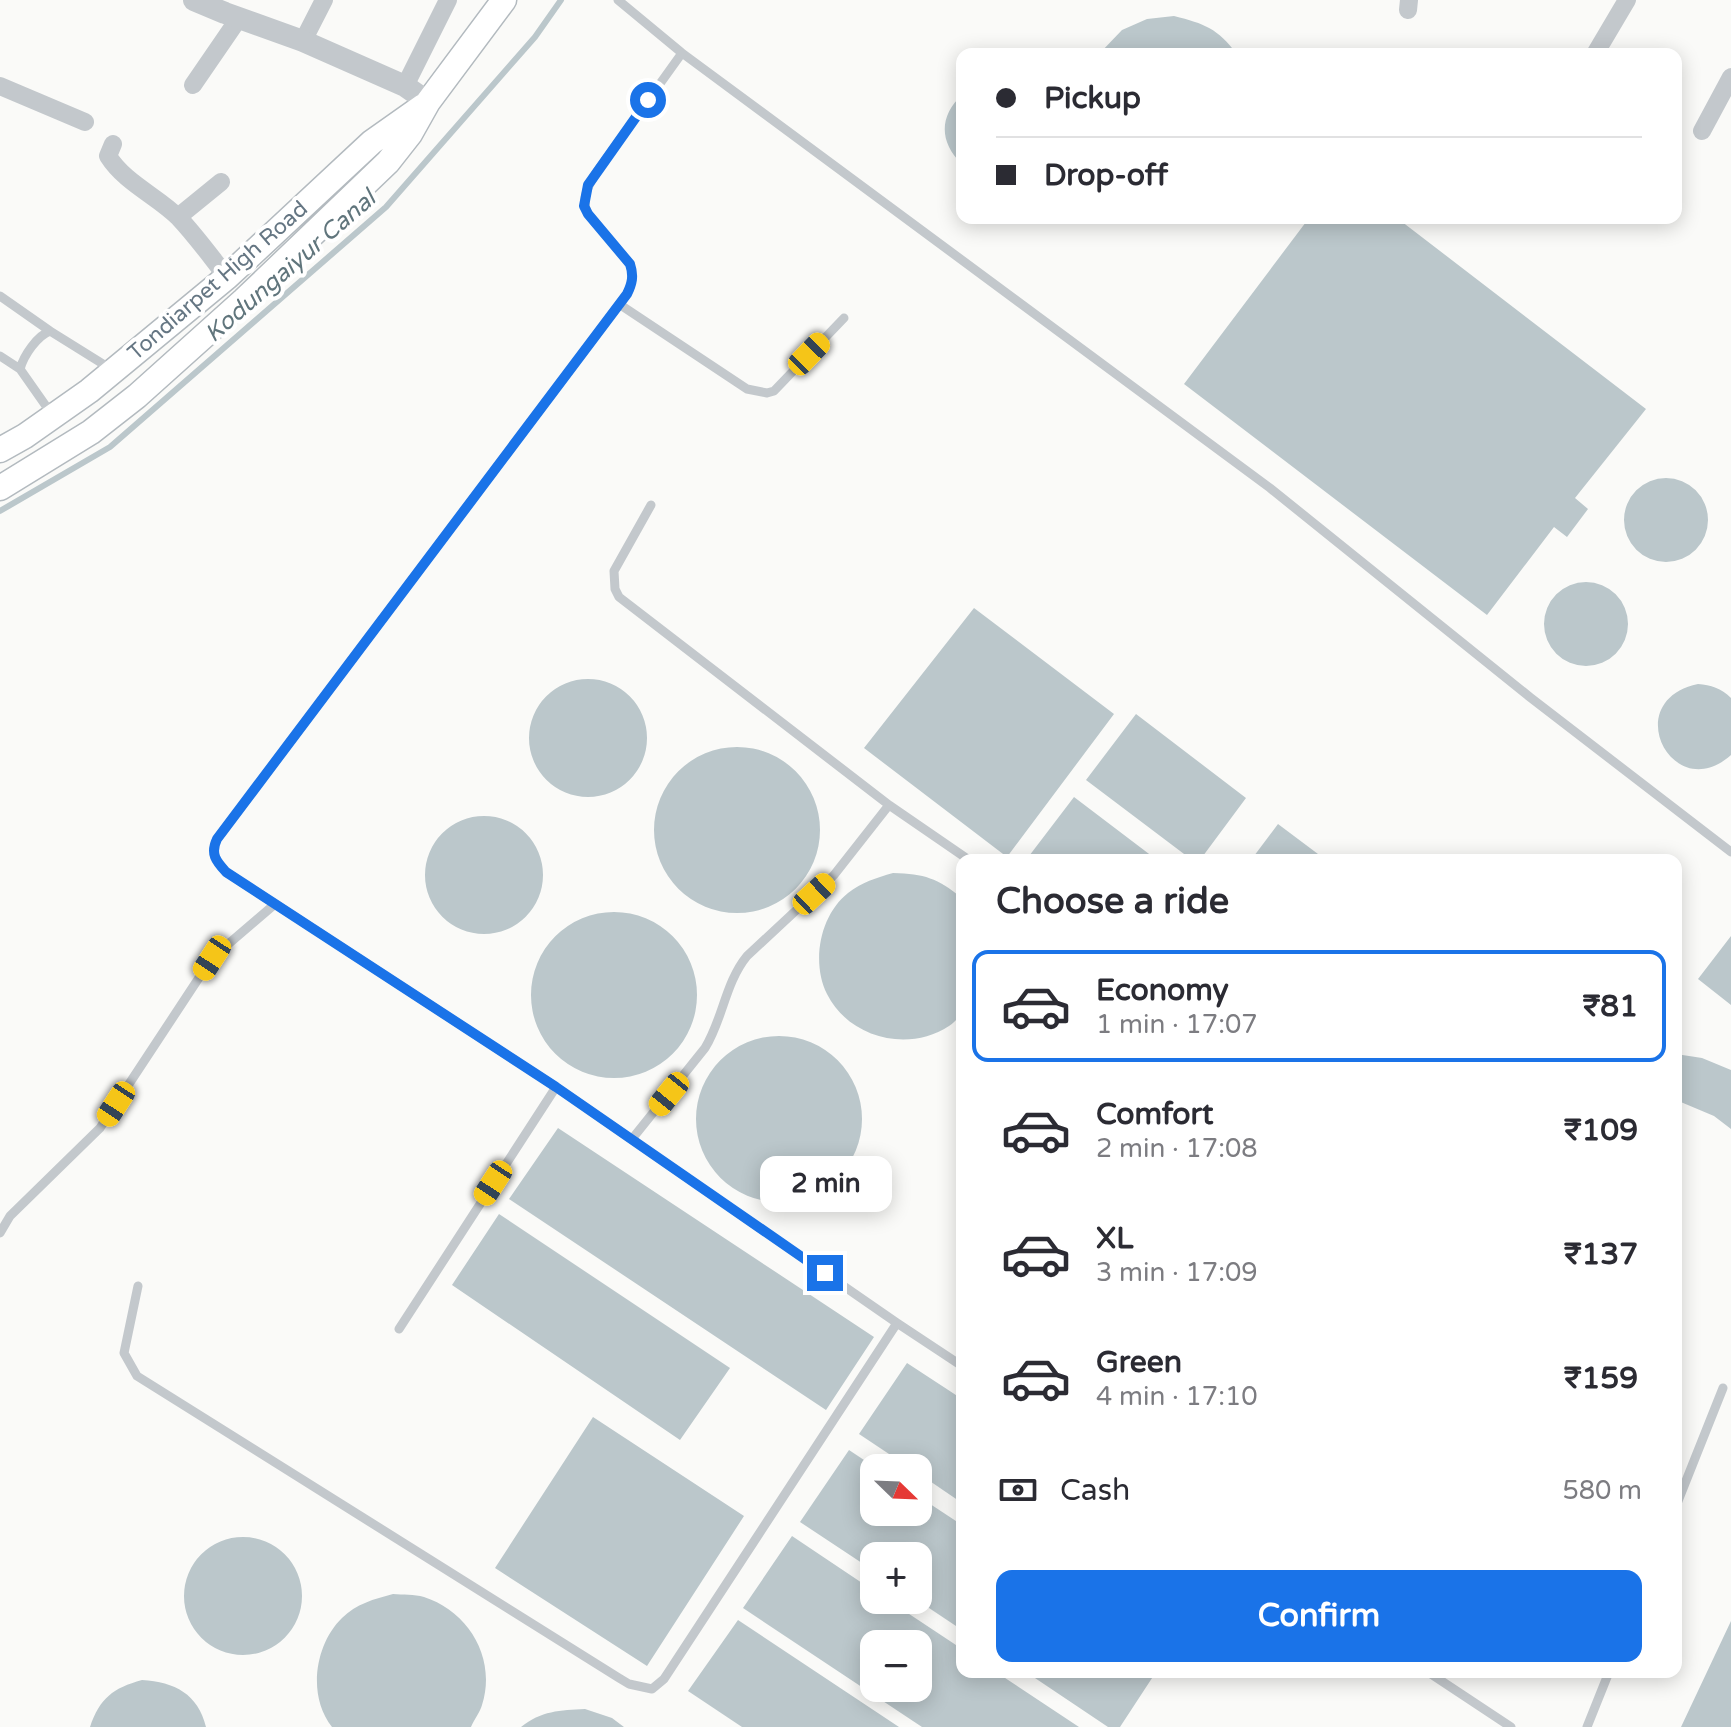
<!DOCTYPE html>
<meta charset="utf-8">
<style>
body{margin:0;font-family:"Varela Round",sans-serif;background:#f2f2f3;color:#2b2b33;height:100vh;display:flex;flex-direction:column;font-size:30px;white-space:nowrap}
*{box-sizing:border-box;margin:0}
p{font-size:26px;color:#7c7c81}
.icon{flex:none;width:44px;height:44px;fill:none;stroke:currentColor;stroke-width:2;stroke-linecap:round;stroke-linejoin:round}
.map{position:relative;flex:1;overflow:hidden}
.sheet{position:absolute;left:956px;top:854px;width:726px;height:824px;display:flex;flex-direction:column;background:#fff;border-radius:16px;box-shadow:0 4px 20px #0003}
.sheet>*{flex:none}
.hud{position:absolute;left:956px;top:48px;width:726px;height:176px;border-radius:16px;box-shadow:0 4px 20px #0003;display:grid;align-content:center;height:176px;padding:0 40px;background:#fff}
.needle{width:52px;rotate:113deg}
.fabs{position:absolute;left:860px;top:1454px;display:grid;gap:16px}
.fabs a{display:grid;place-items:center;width:72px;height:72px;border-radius:16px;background:#fff;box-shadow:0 4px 20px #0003;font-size:40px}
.end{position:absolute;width:36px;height:36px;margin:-18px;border:10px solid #1a73e8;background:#fff;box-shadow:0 0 0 4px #fff}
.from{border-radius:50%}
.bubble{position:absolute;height:56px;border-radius:16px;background:#fff;box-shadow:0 4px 20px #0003;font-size:26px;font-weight:700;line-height:56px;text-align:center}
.car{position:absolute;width:24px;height:48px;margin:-24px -12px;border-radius:10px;box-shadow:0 0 6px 2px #0007;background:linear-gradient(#f5c518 24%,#345 0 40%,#f5c518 0 76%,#345 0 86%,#f5c518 0)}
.hud b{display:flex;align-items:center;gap:28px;height:76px;font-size:30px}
.hud b+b{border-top:2px solid #e1e1e2}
.hud i{width:20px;height:20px;background:#2b2b33}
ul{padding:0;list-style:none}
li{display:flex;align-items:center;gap:24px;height:112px;margin:0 16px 12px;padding:0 24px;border:4px solid transparent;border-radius:16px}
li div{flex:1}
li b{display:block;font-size:30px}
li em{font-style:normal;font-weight:700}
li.current{border-color:#1a73e8}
li>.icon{width:72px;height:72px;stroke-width:1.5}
h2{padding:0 40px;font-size:36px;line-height:96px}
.pay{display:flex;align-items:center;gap:20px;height:88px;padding:0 40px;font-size:30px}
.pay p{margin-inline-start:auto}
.button{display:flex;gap:16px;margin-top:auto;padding:16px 40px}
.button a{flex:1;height:92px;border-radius:16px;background:#1a73e8;color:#fff;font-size:32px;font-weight:700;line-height:92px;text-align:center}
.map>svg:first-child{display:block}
.water{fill:#bbc7cb;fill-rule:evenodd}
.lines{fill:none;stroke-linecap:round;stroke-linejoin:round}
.stream{stroke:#bbc7cb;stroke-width:6}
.secondary-casing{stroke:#b3babf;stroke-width:27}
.service{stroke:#c3c8cc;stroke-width:9}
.minor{stroke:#c3c8cc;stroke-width:18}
.tertiary{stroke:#c3c8cc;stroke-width:22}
.secondary{stroke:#fff;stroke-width:24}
.route{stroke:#1a73e8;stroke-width:10}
.labels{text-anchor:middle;stroke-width:8;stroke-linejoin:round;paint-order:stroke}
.street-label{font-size:22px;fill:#657683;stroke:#fff}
.water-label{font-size:24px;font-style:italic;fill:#60757c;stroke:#fff}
</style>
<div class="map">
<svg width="1731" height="1727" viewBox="0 0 1731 1727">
<rect width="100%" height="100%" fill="#fafaf8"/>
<path class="water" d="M1174,16C1205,24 1217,28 1237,54H1099L1122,30L1147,19Z
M962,95V164C939,142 939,116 962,95Z
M1309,218H1397L1646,409L1575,498L1588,509L1567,537L1554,527L1487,615L1184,384Z
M1624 520a42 42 0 1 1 84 0a42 42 0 1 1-84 0Z
M1544 624a42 42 0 1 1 84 0a42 42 0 1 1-84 0Z
M974,608L1114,714L1007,857L864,748Z
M529 738a59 59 0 1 1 118 0a59 59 0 1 1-118 0Z
M1698,684C1711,685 1721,688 1731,698V755C1673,807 1618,701 1698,684Z
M1136,714L1246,798L1200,860H1192L1086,780Z
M654 830a83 83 0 1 1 166 0a83 83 0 1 1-166 0Z
M1074,797L1157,860H1026Z
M425 875a59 59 0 1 1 118 0a59 59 0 1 1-118 0Z
M1278,824L1326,860H1251Z
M893,873C925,874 937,878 962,898V1013C958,1018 954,1023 949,1026C908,1053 849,1038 827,994C811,962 820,915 848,893C862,882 876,878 893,873Z
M531 995a83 83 0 1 1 166 0a83 83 0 1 1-166 0Z
M1731,936V1005L1698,979Z
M696 1119a83 83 0 1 1 166 0a83 83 0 1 1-166 0Z
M1676,1054L1702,1058L1731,1070V1129L1714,1116L1676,1100Z
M558,1128L874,1337L826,1410L509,1199Z
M499,1214L730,1368L680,1440L452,1285Z
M907,1363L962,1399V1503L918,1473V1468H910L859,1434Z
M593,1417L744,1516L647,1666L495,1568Z
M849,1450L876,1468H874V1512H918V1496L962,1525V1630L917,1600L918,1556H874V1571L800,1522Z
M792,1536L874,1591V1600H888L962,1649V1672H996L1079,1727H922L743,1608ZM874,1644H918V1688H874Z
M184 1596a59 59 0 1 1 118 0a59 59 0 1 1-118 0Z
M393,1594C403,1595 414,1594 424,1597C468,1611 497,1658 482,1705C480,1712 474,1720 471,1727H332C307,1696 315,1644 342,1618C356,1604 374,1599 393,1594Z
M738,1620L899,1727H742L688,1691Z
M1731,1621V1727H1681Z
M1026,1672H1156L1120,1727H1108Z
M142,1680C175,1682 198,1694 206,1727H90C100,1698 113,1688 142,1680Z
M585,1709L612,1718L624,1727H521C541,1711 560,1710 585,1709Z"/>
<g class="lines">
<path class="stream" d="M0,511L110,447L386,207L535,37L561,0"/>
<g class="secondary-casing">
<path id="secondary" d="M0,450L25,436L89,391L227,277L372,142L423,106
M0,488L91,432L137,396L244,300L388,162L410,134L428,102L504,0"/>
</g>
<path class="service" d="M618,0L682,53L1270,488L1531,698L1731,852
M682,53L598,170C589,184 580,198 588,214L630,264C634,276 632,284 627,294L217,839C210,854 216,861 226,872L556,1087L897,1323L962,1366
M0,296L50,331
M619,304L747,389L767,393L774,391L844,318
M0,356L20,369
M53,416L20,369C24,355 37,336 50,331L111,369
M651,505L614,571L615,589L619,597L889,805
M632,1139L705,1048C723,1019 725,983 747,956L834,875L889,805L969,860
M0,1233L10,1216L100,1128L212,958L275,904
M138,1286L124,1353L137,1376L619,1678L629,1684L652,1689L664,1679L897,1323
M399,1329L556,1087
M1676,1506L1723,1388
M1428,1672L1511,1727
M1587,1727L1609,1672"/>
<path class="minor" d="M1408,10L1409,0
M303,41L324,0
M1595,54L1627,0
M193,85L239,18
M0,86L85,122
M405,86L448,0
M1702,131L1731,77
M113,144L108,156C125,183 157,196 179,218C196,236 211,257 227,277
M178,217L221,182"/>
<path class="tertiary" d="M194,0L225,13L303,41L405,86L428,102"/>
<use href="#secondary" class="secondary"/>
</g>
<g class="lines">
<path class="route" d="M648,100L588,185L584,206L588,214L630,264C634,276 632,284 627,294L217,839C210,854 216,861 226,872L556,1087L825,1273"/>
</g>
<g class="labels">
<g class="street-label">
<text transform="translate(217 280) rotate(-41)" y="8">Tondiarpet High Road</text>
</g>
<g class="water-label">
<text transform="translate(290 266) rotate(-41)" y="8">Kodungaiyur Canal</text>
</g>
</g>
</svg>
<div class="fabs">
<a><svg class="needle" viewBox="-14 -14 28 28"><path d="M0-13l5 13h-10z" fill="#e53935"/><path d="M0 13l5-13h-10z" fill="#7c7c81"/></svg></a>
<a>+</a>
<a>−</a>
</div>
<i class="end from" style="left:648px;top:100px"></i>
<i class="end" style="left:825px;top:1273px"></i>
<div class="bubble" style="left:760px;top:1156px;width:132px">2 min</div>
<i class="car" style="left:809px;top:354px;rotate:44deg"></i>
<i class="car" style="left:814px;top:894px;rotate:47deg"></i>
<i class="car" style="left:212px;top:958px;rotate:213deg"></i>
<i class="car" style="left:669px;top:1094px;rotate:219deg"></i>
<i class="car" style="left:116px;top:1104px;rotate:213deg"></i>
<i class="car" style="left:493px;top:1183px;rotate:213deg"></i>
<div class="hud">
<b><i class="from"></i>Pickup</b>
<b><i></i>Drop-off</b>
</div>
<section class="sheet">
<h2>Choose a ride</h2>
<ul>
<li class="current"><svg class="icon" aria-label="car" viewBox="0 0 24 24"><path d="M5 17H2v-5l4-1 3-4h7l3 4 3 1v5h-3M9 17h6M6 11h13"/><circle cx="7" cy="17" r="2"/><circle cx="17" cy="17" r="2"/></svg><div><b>Economy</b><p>1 min · 17:07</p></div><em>₹81</em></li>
<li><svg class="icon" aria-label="car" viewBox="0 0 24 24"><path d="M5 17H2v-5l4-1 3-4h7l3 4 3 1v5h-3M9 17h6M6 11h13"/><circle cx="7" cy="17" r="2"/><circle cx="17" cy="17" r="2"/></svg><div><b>Comfort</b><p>2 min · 17:08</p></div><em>₹109</em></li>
<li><svg class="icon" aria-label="car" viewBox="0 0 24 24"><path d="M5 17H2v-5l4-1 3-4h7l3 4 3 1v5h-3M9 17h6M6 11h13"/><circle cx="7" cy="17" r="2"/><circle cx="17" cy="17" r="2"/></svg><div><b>XL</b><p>3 min · 17:09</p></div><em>₹137</em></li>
<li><svg class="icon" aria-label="car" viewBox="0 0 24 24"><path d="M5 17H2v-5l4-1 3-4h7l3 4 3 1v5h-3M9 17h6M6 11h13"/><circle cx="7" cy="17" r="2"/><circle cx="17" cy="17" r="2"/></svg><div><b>Green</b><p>4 min · 17:10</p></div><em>₹159</em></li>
</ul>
<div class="pay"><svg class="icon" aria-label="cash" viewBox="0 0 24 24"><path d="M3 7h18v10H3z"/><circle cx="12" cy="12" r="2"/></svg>Cash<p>580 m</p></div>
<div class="button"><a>Confirm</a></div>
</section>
</div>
